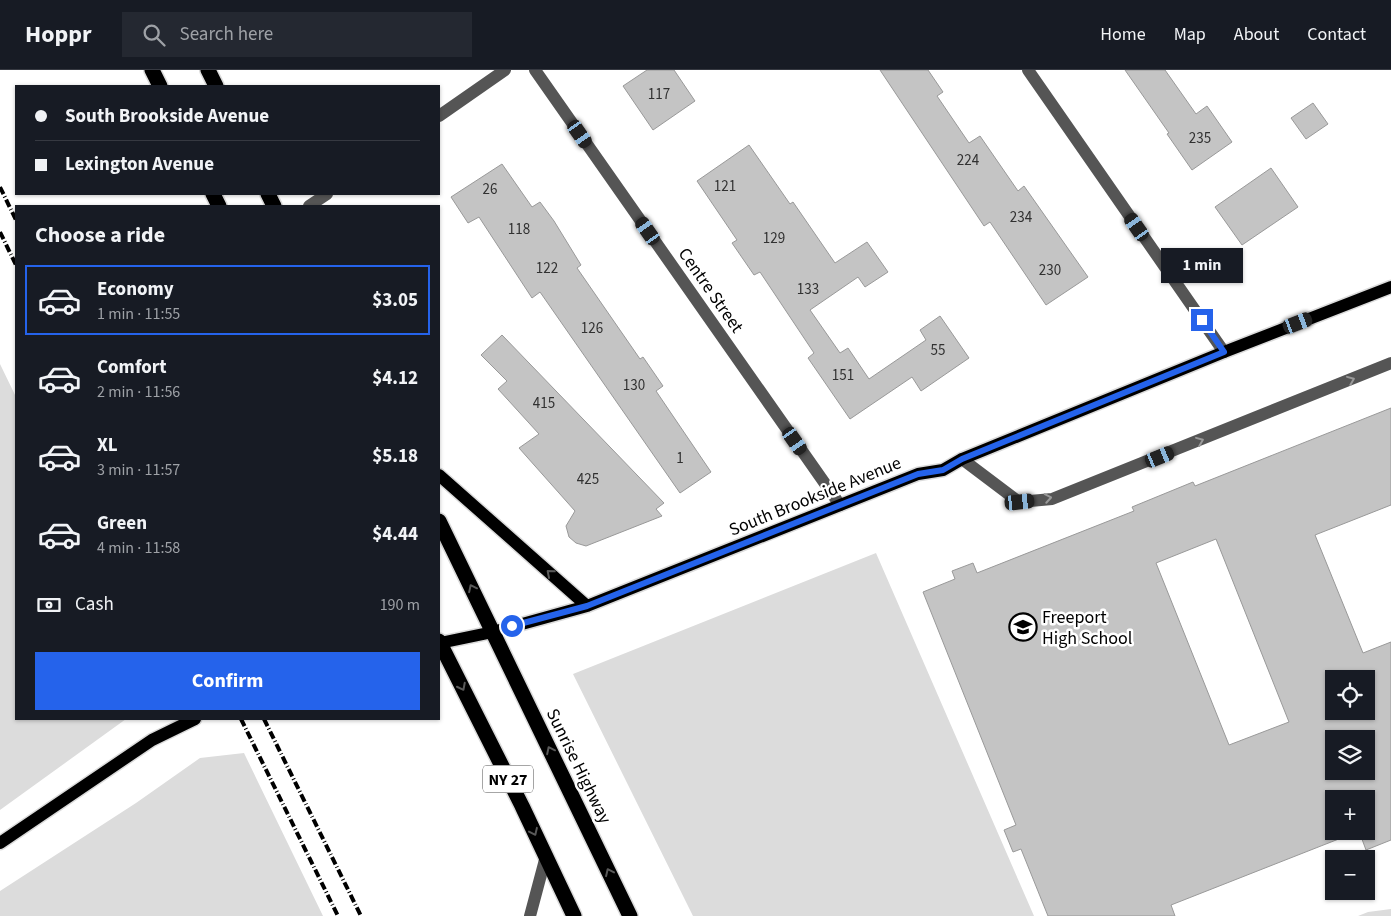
<!DOCTYPE html>
<meta charset="utf-8">
<style>
body{margin:0;font-family:"Source Sans 3",sans-serif;background:#242831;color:#f1f3f6;height:100vh;display:flex;flex-direction:column;font-size:19px;white-space:nowrap}
*{box-sizing:border-box;margin:0}
p{font-size:16px;color:#9ea1a6}
.icon{flex:none;width:28px;height:28px;fill:none;stroke:currentColor;stroke-width:2;stroke-linecap:round;stroke-linejoin:round}
.map{position:relative;flex:1;overflow:hidden}
.details{position:absolute;left:15px;top:135px;width:425px;height:515px;display:flex;flex-direction:column;background:#171b24;border-radius:0px;box-shadow:0 1px 4px #0004}
.details>*{flex:none}
.top-card{position:absolute;left:15px;top:15px;width:425px;height:110px;border-radius:0px;box-shadow:0 1px 4px #0004;display:grid;align-content:center;height:110px;padding:0 20px;background:#171b24}
.buttons{position:absolute;left:1325px;top:600px;display:grid;gap:10px}
.buttons a{display:grid;place-items:center;width:50px;height:50px;border-radius:0px;background:#171b24;box-shadow:0 1px 4px #0004;font-size:25px}
.end{position:absolute;width:22px;height:22px;margin:-11px;border:6px solid #2563eb;background:#fff;box-shadow:0 0 0 2px #fff}
.from{border-radius:50%}
.bubble{position:absolute;height:35px;border-radius:0px;background:#171b24;box-shadow:0 1px 4px #0004;font-size:16px;font-weight:700;line-height:35px;text-align:center}
.car{position:absolute;width:15px;height:30px;margin:-15px -8px;border-radius:6px;box-shadow:0 0 4px 1px #0007;background:linear-gradient(#222 24%,#8ab4d8 0 40%,#222 0 76%,#8ab4d8 0 86%,#222 0)}
.top-card b{display:flex;align-items:center;gap:18px;height:48px;font-size:19px}
.top-card b+b{border-top:1px solid #363941}
.top-card i{width:12px;height:12px;background:#f1f3f6}
ul{padding:0;list-style:none}
li{display:flex;align-items:center;gap:15px;height:70px;margin:0 10px 8px;padding:0 10px;border:2px solid transparent;border-radius:0px}
li div{flex:1}
li b{display:block;font-size:19px}
li em{font-style:normal;font-weight:700}
li.active{border-color:#2563eb}
li>.icon{width:45px;height:45px;stroke-width:1.5}
h2{padding:0 20px;font-size:22px;line-height:60px}
.pay{display:flex;align-items:center;gap:12px;height:55px;padding:0 20px;font-size:19px}
.pay p{margin-inline-start:auto}
.primary-button{display:flex;gap:10px;margin-top:auto;padding:10px 20px}
.primary-button a{flex:1;height:58px;border-radius:0px;background:#2563eb;color:#fff;font-size:20px;font-weight:700;line-height:58px;text-align:center}
header{display:flex;align-items:center;gap:30px;box-sizing:border-box;height:70px;padding:0 25px;background:#171b24;border-bottom:1px solid #363941}
header strong{font-size:24px}
nav{display:flex;gap:28px;margin-inline-start:auto;font-size:18px}
.search{width:350px;height:45px;background:#242831;display:flex;align-items:center;gap:12px;box-sizing:border-box;padding:0 18px;border-radius:0px;color:#9ea1a6;font-size:19px}
.map>svg:first-child{display:block}
.green{fill:#dcdcdc}
.building{fill:#c4c4c4;stroke:#999;fill-rule:evenodd}
.lines{fill:none;stroke-linecap:round;stroke-linejoin:round}
.major-casing{stroke:#dbdbdb;stroke-width:15}
.highway-casing{stroke:#dbdbdb;stroke-width:18}
.minor{stroke:#555;stroke-width:12}
.major{stroke:#000;stroke-width:12}
.highway{stroke:#000;stroke-width:15}
.rail{stroke:#000;stroke-width:4;stroke-dasharray:8 2.5 1 2.5;stroke-linecap:butt}
.oneway{stroke:#999}
.oneway2{stroke:#595959}
.route{stroke:#2563eb;stroke-width:6}
.labels{text-anchor:middle;stroke-width:5;stroke-linejoin:round;paint-order:stroke}
.number-label{font-size:15px;fill:#313131}
.shield{fill:#fff;stroke:#4c4c4c;stroke-width:1}
.shield-label{font-size:16px;font-weight:bold;fill:#000}
.street-label{font-size:18px;fill:#000;stroke:#fff}
.poi-label{font-size:18px;fill:#000;stroke:#fff;text-anchor:start}
</style>
<header>
<strong>Hoppr</strong>
<div class="search"><svg class="icon" aria-label="search" viewBox="0 0 24 24"><circle cx="10" cy="10" r="6"/><path d="M15 15l6 6"/></svg>Search here</div>
<nav><a>Home</a><a>Map</a><a>About</a><a>Contact</a></nav>
</header>
<div class="map">
<svg width="1391" height="846" viewBox="0 0 1391 846">
<rect width="100%" height="100%" fill="#fff"/>
<path class="green" d="M0,294L16,327V649H126L0,740Z
M876,483L1034,846H693L573,604Z
M244,683L323,846H0V821L136,733L200,688Z
M1391,839V846H1358L1368,842Z"/>
<path class="building" d="M647,0H674L695,31L653,60L623,16Z
M880,0H928L943,22L937,26L969,73L980,66L1018,121L1024,116L1088,207L1046,235L990,152L984,156Z
M1125,0H1165L1196,44L1207,36L1232,72L1192,100L1167,64L1169,63Z
M1313,33L1328,54L1306,69L1291,48Z
M749,75L790,134L793,132L835,193L867,172L888,202L865,217L858,207L810,240L840,283L848,278L869,309L926,270L920,260L940,246L969,288L921,321L912,307L850,349L808,288L814,283L760,202L754,205L732,173L737,170L697,111Z
M502,94L532,137L540,132L554,151L581,195L577,198L640,289L643,287L663,316L656,321L711,402L680,423L540,222L532,228L479,147L468,153L451,127Z
M1271,98L1298,137L1242,175L1215,137Z
M502,265L664,433L656,439L662,446L586,476L576,473L569,467L566,456L575,441L519,378L539,364L498,319L507,311L481,285Z
M1391,338V435L1315,465L1363,583L1391,572V770L1366,780L1359,761L1171,835L1175,846H1048L1021,779L1013,782L1004,760L1016,755L923,522L955,509L952,501L973,493L977,503L1134,441L1132,437L1193,412L1195,416ZM1216,469L1289,652L1229,675L1156,493ZM1334,609H1366V641H1334ZM1334,669H1366V701H1334ZM1334,729H1366V761H1334Z"/>
<g class="lines">
<g class="major-casing">
<path id="major" d="M439,405L587,536
M440,573L493,562L587,536L918,404L943,400L962,389L1224,282L1391,217
M0,773L152,670L195,649"/>
</g>
<g class="highway-casing">
<path id="highway" d="M152,0L160,16
M208,0L216,16
M213,124L219,136
M268,124L274,136
M439,451L630,846
M439,571L522,736L574,846"/>
</g>
<path class="minor" d="M535,0L840,435
M1028,0L1224,282
M439,46L505,0
M309,136L327,124
M962,389L1019,432L1052,429L1391,293
M530,846L546,786"/>
<use href="#major" class="major"/>
<use href="#highway" class="highway"/>
<path class="rail" d="M0,117L16,150
M0,162L16,195
M241,649L338,846
M264,649L361,846"/>
</g>
<defs><path id="oneway-chevron" d="M-2-3.5L2.5 0L-2 3.5" fill="none" stroke-width="1.6" stroke-linecap="round" stroke-linejoin="round" transform="scale(1.25)"/></defs>
<g class="oneway">
<use href="#oneway-chevron" transform="translate(1351 310) rotate(-22)"/>
<use href="#oneway-chevron" transform="translate(1200 371) rotate(-22)"/>
<use href="#oneway-chevron" transform="translate(1048 428) rotate(-10)"/>
</g>
<g class="oneway2">
<use href="#oneway-chevron" transform="translate(550 503) rotate(-139)"/>
<use href="#oneway-chevron" transform="translate(472 518) rotate(-116)"/>
<use href="#oneway-chevron" transform="translate(462 617) rotate(63)"/>
<use href="#oneway-chevron" transform="translate(550 680) rotate(-116)"/>
<use href="#oneway-chevron" transform="translate(534 762) rotate(65)"/>
<use href="#oneway-chevron" transform="translate(609 802) rotate(-115)"/>
</g>
<g class="lines">
<path class="route" d="M512,556L587,536L918,404L943,400L962,389L1224,282L1202,250"/>
</g>
<defs>
<g id="school-ring" transform="scale(1.4375)"><circle r="9.5" fill="#fff" stroke="#000" stroke-width="1.5"/><path d="M0-5L7-2L0 1L-7-2ZM-4 1L0 2.5L4 1V4Q0 6-4 4Z" fill="#000"/></g>
</defs>
<g fill-rule="evenodd">
<use href="#school-ring" x="1023" y="557"/>
</g>
<g class="labels">
<g class="number-label">
<text x="659" y="29">117</text>
<text x="1200" y="73">235</text>
<text x="968" y="95">224</text>
<text x="725" y="121">121</text>
<text x="490" y="124">26</text>
<text x="1021" y="152">234</text>
<text x="519" y="164">118</text>
<text x="774" y="173">129</text>
<text x="547" y="203">122</text>
<text x="1050" y="205">230</text>
<text x="808" y="224">133</text>
<text x="592" y="263">126</text>
<text x="938" y="285">55</text>
<text x="843" y="310">151</text>
<text x="634" y="320">130</text>
<text x="544" y="338">415</text>
<text x="680" y="393">1</text>
<text x="588" y="414">425</text>
</g>
<rect class="shield" x="483" y="695.5" width="50" height="27" rx="4"/>
<g class="shield-label">
<text x="508" y="715">NY 27</text>
</g>
<g class="street-label">
<text transform="translate(711 220) rotate(55)" y="6">Centre Street</text>
<text transform="translate(815 426) rotate(-22)" y="6">South Brookside Avenue</text>
<text transform="translate(579 696) rotate(64)" y="6">Sunrise Highway</text>
</g>
<g class="poi-label">
<text x="1042" y="553">Freeport<tspan x="1042" dy="21">High School</tspan></text>
</g>
</g>
</svg>
<div class="buttons">
<a><svg class="icon" aria-label="locate" viewBox="0 0 24 24"><circle cx="12" cy="12" r="6"/><path d="M12 2v4M12 18v4M2 12h4M18 12h4"/></svg></a>
<a><svg class="icon" aria-label="layers" viewBox="0 0 24 24"><path d="M12 4l9 5-9 5-9-5zM3 14l9 5 9-5"/></svg></a>
<a>+</a>
<a>−</a>
</div>
<i class="end from" style="left:512px;top:556px"></i>
<i class="end" style="left:1202px;top:250px"></i>
<div class="bubble" style="left:1161px;top:178px;width:82px">1 min</div>
<i class="car" style="left:580px;top:64px;rotate:145deg"></i>
<i class="car" style="left:1137px;top:157px;rotate:325deg"></i>
<i class="car" style="left:648px;top:161px;rotate:325deg"></i>
<i class="car" style="left:1298px;top:253px;rotate:69deg"></i>
<i class="car" style="left:795px;top:371px;rotate:145deg"></i>
<i class="car" style="left:1160px;top:387px;rotate:68deg"></i>
<i class="car" style="left:1020px;top:432px;rotate:84deg"></i>
<div class="top-card">
<b><i class="from"></i>South Brookside Avenue</b>
<b><i></i>Lexington Avenue</b>
</div>
<section class="details">
<h2>Choose a ride</h2>
<ul>
<li class="active"><svg class="icon" aria-label="car" viewBox="0 0 24 24"><path d="M5 17H2v-5l4-1 3-4h7l3 4 3 1v5h-3M9 17h6M6 11h13"/><circle cx="7" cy="17" r="2"/><circle cx="17" cy="17" r="2"/></svg><div><b>Economy</b><p>1 min · 11:55</p></div><em>$3.05</em></li>
<li><svg class="icon" aria-label="car" viewBox="0 0 24 24"><path d="M5 17H2v-5l4-1 3-4h7l3 4 3 1v5h-3M9 17h6M6 11h13"/><circle cx="7" cy="17" r="2"/><circle cx="17" cy="17" r="2"/></svg><div><b>Comfort</b><p>2 min · 11:56</p></div><em>$4.12</em></li>
<li><svg class="icon" aria-label="car" viewBox="0 0 24 24"><path d="M5 17H2v-5l4-1 3-4h7l3 4 3 1v5h-3M9 17h6M6 11h13"/><circle cx="7" cy="17" r="2"/><circle cx="17" cy="17" r="2"/></svg><div><b>XL</b><p>3 min · 11:57</p></div><em>$5.18</em></li>
<li><svg class="icon" aria-label="car" viewBox="0 0 24 24"><path d="M5 17H2v-5l4-1 3-4h7l3 4 3 1v5h-3M9 17h6M6 11h13"/><circle cx="7" cy="17" r="2"/><circle cx="17" cy="17" r="2"/></svg><div><b>Green</b><p>4 min · 11:58</p></div><em>$4.44</em></li>
</ul>
<div class="pay"><svg class="icon" aria-label="cash" viewBox="0 0 24 24"><path d="M3 7h18v10H3z"/><circle cx="12" cy="12" r="2"/></svg>Cash<p>190 m</p></div>
<div class="primary-button"><a>Confirm</a></div>
</section>
</div>
